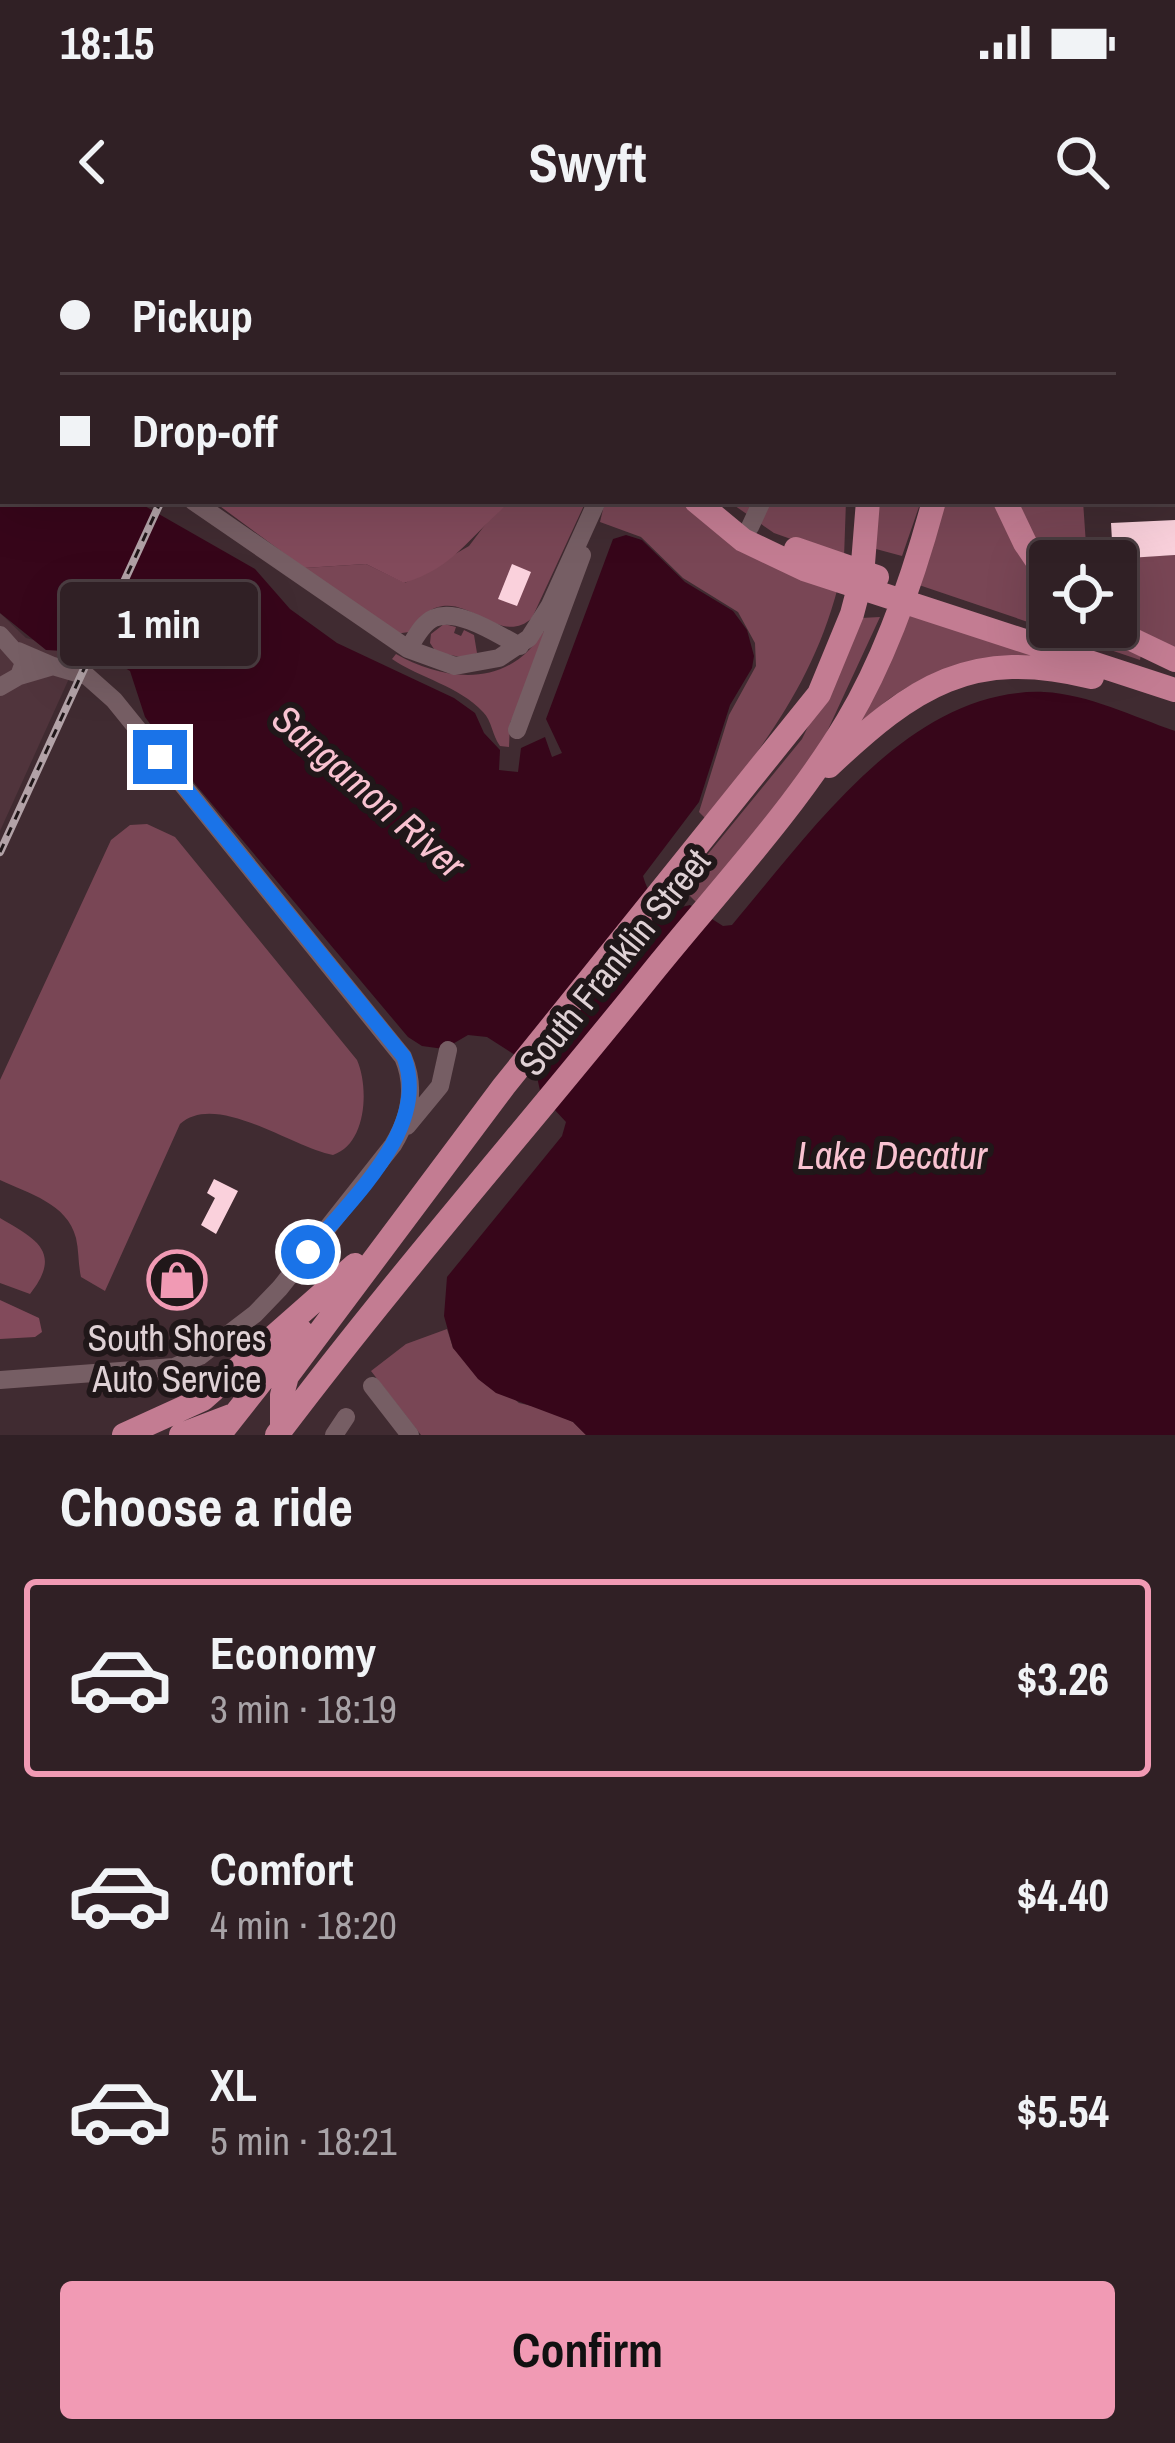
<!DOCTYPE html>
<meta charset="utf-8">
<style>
body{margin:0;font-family:"Archivo Narrow",sans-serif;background:#3c2d32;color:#f1f3f6;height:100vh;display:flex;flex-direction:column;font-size:45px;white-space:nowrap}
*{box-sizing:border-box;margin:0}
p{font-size:39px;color:#a8a3a7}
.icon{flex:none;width:66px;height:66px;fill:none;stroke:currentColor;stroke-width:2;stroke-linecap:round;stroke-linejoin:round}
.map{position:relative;height:1195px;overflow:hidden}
.details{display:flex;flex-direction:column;background:#302025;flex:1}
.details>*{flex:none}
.hud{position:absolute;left:0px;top:0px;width:1176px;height:264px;box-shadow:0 12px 48px #0002,0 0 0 3px #4b3e42;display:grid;align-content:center;height:264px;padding:0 60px;background:#302025}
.controls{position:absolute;left:1029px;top:300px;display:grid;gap:24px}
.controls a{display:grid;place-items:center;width:108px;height:108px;border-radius:12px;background:#302025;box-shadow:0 12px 48px #0002,0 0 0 3px #4b3e42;font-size:60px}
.end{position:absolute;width:54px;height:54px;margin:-27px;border:15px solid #1a73e8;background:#fff;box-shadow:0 0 0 6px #fff}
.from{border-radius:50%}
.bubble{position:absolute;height:84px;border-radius:12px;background:#302025;box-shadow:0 12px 48px #0002,0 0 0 3px #4b3e42;font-size:39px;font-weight:800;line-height:84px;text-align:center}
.hud b{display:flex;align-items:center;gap:42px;height:114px;font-size:45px}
.hud b+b{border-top:3px solid #4b3e42}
.hud i{width:30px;height:30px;background:#f1f3f6}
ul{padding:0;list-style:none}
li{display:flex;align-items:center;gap:36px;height:198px;margin:0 24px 18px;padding:0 36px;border:6px solid transparent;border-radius:12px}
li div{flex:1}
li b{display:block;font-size:45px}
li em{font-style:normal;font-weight:800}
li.active{border-color:#f19ab4}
li>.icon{width:108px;height:108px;stroke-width:1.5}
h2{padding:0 60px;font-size:54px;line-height:144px}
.primary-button{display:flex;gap:24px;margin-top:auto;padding:24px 60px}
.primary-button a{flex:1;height:138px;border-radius:12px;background:#f19ab4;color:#111;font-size:48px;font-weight:800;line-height:138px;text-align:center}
.status{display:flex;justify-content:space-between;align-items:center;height:84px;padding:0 60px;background:#302025;direction:ltr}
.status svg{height:33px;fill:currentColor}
header{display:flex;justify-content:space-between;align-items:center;height:156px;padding:0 60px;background:#302025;font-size:54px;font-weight:800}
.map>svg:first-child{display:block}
.built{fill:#50343c}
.green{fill:#794655}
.forest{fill:#824a5b}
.water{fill:#37061a}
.building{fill:#fad1dc}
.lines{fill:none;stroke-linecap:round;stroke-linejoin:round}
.minor{stroke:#765e64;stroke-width:18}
.major{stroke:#c37c92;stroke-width:24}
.rail-casing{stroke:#b2a2a7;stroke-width:8}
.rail{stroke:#201719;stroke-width:3;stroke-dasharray:9;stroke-linecap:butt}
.route{stroke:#1a73e8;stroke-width:15}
.labels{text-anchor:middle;stroke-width:12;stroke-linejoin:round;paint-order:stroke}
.street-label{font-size:36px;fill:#dfd1d5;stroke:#201719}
.poi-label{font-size:36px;fill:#dfd1d5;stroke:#201719}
.water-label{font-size:39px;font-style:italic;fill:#f9c2d1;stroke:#201719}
</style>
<div class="status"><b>18:15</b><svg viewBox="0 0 49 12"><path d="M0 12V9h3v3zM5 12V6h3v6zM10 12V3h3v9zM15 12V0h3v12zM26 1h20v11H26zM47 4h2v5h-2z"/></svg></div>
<header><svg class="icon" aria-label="back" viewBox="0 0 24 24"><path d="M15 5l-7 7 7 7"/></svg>Swyft<svg class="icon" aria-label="search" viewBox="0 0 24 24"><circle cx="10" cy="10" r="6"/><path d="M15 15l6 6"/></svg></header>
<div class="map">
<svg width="1175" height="1195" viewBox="0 0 1175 1195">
<rect width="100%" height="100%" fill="#402b31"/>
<path class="built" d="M0,373L26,398L81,412L0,591Z"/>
<path class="green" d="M0,0H226L3,3V176Z
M512,261H586L532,378C493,414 455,324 409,392L395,394L304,328L366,324L405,343L469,306L491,277Z
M605,261H683L695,273L838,347C813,442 765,504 706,579L699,572L729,475L756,426L755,403L738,372L683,338L641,297L600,282Z
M728,261H846L844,318L774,293Z
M877,261H921L902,316L876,309Z
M939,261H993L1035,338L1050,354V387H1090L1141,414L1140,420L916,344Z
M1010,261H1083L1087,319L1175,315V413L1116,386V321H1050Z
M906,369L1083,426C978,425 928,412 849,495Z
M880,377L825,496L803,531L697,663L681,647L802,499L861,378Z
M444,384L456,387L454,393L461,396L464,390L474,395L477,413L465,418L436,412L430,403L431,394Z
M556,384L510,483L509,507L500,506C492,495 492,481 483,472C459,446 420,438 392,419L396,414C437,437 492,448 529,410C540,399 541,389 556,384Z
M147,584L175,597L357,820C369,847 367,904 333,915C291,907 216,851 180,884L105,1051L81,1037C78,1024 79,1011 76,998C67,963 29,954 0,940V840L111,600L130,585Z
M0,978C36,999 63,1012 30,1054L0,1043Z
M447,1089L453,1108L519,1163L549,1170L573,1182L586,1195H421L371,1131L406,1104Z"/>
<path class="forest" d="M213,261H512C472,292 457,327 404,343L366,324L304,328Z
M0,1060L39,1078L42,1092L35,1097L0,1099Z"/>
<path class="water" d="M0,174L3,261H136L255,329L290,369L337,403L454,458L475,473L484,493L500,510L499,530L518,532L521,508L545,497L552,517L562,513L546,479L613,299L626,295L642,300L685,342L733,371L747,390L754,416L752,428L730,465L699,562L643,636C650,661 665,673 690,665L723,686L732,685C811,592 910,447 1044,452C1088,454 1134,477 1175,491V1195H586L573,1182L496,1153L478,1139L453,1108L444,1076L447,1037L562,896L566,882L541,855L535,828L487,797L468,795L444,809L422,806L408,797L196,545L145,477L130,431L115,422L82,412L46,410L0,373Z"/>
<path class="building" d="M1175,280V315L1113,319L1111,283Z
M512,324L531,332L517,366L498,359Z
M214,939L238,951L216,994L201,985L215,958L207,953Z
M175,1010L202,1023L178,1070L152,1057Z"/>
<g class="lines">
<path class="minor" d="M583,0V3
M353,3L354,0
M0,134L3,136
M193,261L408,409L455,426L499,418L529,398L550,365L597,261
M750,287L762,261
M0,395L24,422L19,436L0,447
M408,409C415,399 422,383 434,378C459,368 498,395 520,406
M18,411L53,426L19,436
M517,490L582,315
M407,886L440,846L448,810
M0,1140L174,1127L200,1116L255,1074L280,1048L393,905C410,877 416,847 403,817L114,460L87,436L53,426
M372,1146L410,1195
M334,1195L346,1177"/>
<path class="major" d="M769,0L772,3
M976,0V3
M677,3L678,0
M696,261L743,300L804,329L1175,450
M1005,261L1025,303L1050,340
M796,309L877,337
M1106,387L1175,420
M829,526C914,446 971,407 1092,437
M282,1188V1155L287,1136L504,846L819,454L852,374L862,336L868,261
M124,1195L203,1159L355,1025
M181,1195L231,1176
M219,1195L301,1091
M277,1195C396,1037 527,888 651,734C717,652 793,572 847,482C887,415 914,335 934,261"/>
<g class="rail-casing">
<path id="rail" d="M281,3L282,0
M0,612L161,261"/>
</g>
<use href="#rail" class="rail"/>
</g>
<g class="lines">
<path class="route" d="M160,517L404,817C431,889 350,959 308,1012"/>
</g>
<defs>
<g id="shop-ring" transform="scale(3)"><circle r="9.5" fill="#201719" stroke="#f19ab4" stroke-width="1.5"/><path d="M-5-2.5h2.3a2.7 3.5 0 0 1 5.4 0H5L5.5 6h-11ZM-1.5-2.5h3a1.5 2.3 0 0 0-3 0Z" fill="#f19ab4"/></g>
</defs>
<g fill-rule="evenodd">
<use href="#shop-ring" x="177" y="1040"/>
</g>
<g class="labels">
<g class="street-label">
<text transform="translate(614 722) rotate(-51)" y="13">South Franklin Street</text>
</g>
<g class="poi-label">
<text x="177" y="1111">South Shores<tspan x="177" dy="41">Auto Service</tspan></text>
</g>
<g class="water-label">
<text transform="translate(369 551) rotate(41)" y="14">Sangamon River</text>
<text x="892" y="929">Lake Decatur</text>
</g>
</g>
</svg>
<div class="controls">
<a><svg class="icon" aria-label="locate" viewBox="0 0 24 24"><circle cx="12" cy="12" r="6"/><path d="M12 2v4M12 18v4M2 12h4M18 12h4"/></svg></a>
</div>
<i class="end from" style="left:308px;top:1012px"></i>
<i class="end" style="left:160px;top:517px"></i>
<div class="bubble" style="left:60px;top:342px;width:198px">1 min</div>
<div class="hud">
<b><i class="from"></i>Pickup</b>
<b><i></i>Drop-off</b>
</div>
</div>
<section class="details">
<h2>Choose a ride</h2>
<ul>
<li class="active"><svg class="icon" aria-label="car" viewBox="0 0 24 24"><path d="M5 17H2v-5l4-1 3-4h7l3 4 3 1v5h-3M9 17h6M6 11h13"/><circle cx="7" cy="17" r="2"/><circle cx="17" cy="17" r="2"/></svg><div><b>Economy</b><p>3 min · 18:19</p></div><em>$3.26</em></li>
<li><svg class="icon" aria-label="car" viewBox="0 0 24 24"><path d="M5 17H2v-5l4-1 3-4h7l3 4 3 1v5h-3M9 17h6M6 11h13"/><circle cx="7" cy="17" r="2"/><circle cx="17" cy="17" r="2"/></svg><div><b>Comfort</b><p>4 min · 18:20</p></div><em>$4.40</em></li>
<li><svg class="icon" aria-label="car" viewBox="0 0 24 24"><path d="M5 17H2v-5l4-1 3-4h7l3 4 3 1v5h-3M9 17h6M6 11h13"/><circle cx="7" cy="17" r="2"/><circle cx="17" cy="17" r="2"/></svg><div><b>XL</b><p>5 min · 18:21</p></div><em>$5.54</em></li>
</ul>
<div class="primary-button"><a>Confirm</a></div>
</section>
